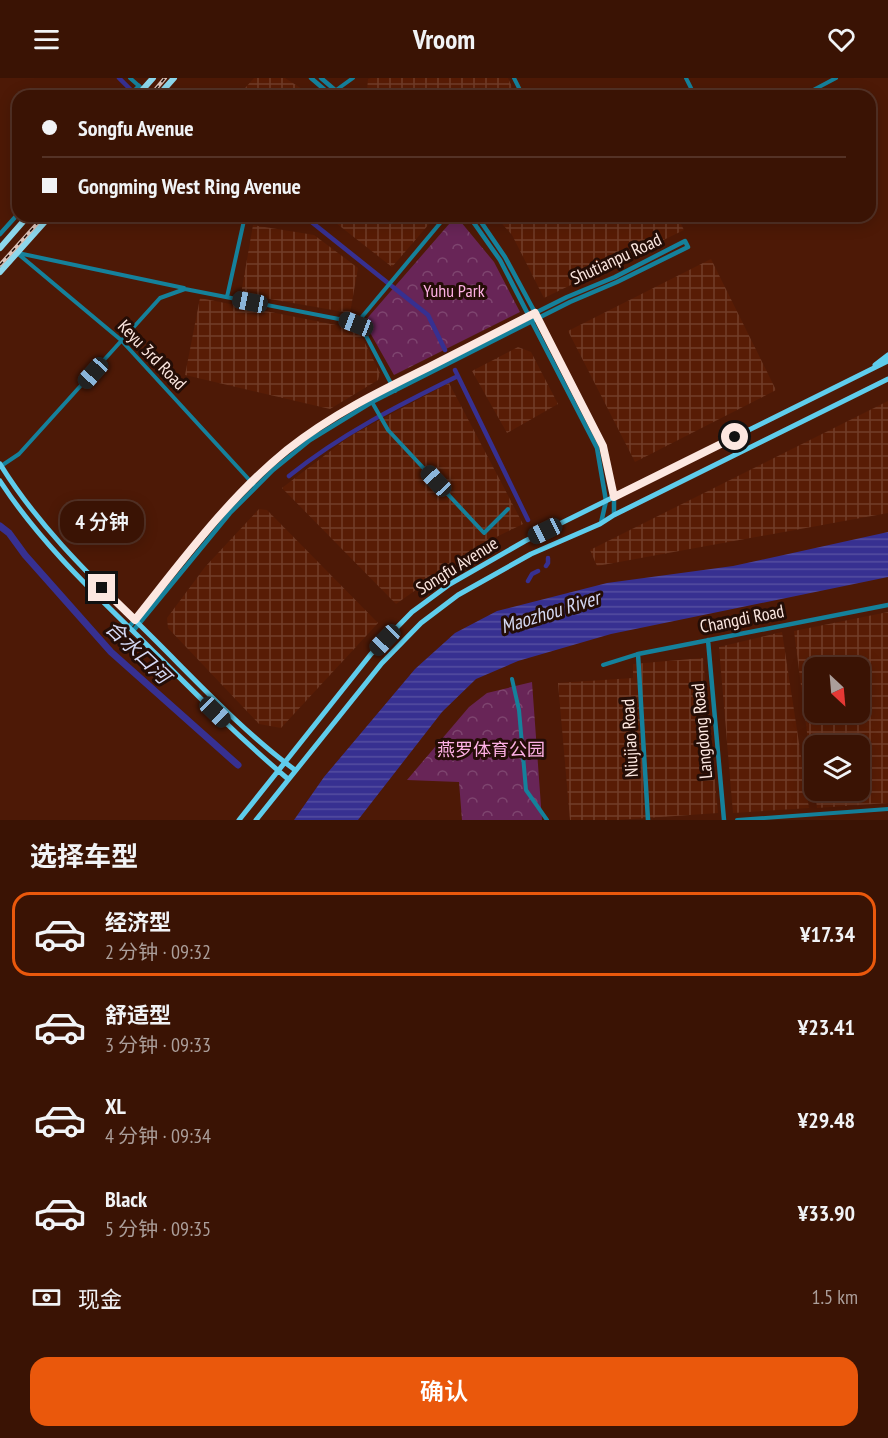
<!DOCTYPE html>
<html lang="zh">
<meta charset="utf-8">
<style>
body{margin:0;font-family:"PT Sans Narrow","Noto Sans SC",sans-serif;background:#452013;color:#f1f3f6;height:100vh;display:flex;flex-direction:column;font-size:22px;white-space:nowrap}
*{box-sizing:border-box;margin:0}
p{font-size:20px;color:#ab9e9a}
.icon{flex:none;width:33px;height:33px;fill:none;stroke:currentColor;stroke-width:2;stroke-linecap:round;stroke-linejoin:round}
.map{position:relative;height:742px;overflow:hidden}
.drawer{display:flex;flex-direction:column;background:#3a1304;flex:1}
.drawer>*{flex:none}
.guide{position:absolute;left:12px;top:12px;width:864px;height:132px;border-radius:18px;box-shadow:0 3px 15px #0003,0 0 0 2px #543226;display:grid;align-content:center;height:132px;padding:0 30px;background:#3a1304}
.needle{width:39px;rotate:154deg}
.buttons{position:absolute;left:804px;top:579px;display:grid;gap:12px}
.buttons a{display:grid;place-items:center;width:66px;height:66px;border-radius:12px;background:#3a1304;box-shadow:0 3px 15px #0003,0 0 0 2px #543226;font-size:30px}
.end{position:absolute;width:27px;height:27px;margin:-14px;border:8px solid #fce7e0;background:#111;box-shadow:0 0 0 3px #111}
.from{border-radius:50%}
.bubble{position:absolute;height:42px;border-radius:18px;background:#3a1304;box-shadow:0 3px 15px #0003,0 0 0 2px #543226;font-size:20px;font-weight:600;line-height:42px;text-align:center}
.car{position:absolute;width:18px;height:36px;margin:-18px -9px;border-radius:8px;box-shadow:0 0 4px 2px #0007;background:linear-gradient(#222 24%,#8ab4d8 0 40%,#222 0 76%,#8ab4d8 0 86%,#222 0)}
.guide b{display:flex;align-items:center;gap:21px;height:57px;font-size:22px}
.guide b+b{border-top:2px solid #543226}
.guide i{width:15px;height:15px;background:#f1f3f6}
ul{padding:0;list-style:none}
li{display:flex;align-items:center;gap:18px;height:84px;margin:0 12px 9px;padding:0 18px;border:3px solid transparent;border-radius:18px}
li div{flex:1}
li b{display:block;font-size:22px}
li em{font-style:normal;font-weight:600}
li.selected{border-color:#ea580c}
li>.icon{width:54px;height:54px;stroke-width:1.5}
h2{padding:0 30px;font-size:27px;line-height:72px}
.pay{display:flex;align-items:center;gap:15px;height:66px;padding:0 30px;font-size:22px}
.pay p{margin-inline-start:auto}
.button{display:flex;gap:12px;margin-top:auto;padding:12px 30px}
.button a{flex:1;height:69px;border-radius:18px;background:#ea580c;color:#fff;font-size:24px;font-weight:600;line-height:69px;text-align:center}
header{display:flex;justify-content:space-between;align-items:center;height:78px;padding:0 30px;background:#3a1304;font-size:27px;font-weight:600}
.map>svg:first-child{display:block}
.industrial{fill:url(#industrial-grid);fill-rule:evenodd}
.park{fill:url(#park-crowns)}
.water{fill:url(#water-rules)}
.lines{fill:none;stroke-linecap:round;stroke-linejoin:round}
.canal{stroke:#373091;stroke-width:4.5}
.river{stroke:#373091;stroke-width:7}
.minor{stroke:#15819b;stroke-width:4}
.tertiary{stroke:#15819b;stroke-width:4.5}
.primary{stroke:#5fcdec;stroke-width:5}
.trunk{stroke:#8dd7ec;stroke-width:6}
.rail-casing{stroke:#dcc2b8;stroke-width:4}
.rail{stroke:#240d06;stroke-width:1.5;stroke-dasharray:4.5;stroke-linecap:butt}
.route{stroke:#fce7e0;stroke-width:8}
.labels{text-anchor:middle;stroke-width:6;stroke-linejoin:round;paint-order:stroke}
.street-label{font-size:18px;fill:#fce7e0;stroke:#240d06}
.park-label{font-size:18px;fill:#fdb0e4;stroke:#240d06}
.water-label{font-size:20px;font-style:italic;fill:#d4d8f3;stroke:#240d06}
</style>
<header><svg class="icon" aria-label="menu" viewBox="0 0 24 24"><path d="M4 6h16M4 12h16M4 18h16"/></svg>Vroom<svg class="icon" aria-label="heart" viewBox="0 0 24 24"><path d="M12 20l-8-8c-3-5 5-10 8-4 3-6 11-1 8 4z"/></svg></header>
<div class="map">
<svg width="888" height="742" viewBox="0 0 888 742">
<defs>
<pattern id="industrial-grid" width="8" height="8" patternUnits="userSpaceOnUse" patternTransform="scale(1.5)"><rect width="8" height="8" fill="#581c05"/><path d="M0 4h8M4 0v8" fill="none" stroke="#713d29"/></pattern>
<pattern id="park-crowns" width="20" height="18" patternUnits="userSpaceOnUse" patternTransform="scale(1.5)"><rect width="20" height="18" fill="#682557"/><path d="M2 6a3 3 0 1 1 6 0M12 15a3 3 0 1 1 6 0" fill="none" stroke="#7e456f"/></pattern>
<pattern id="water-rules" width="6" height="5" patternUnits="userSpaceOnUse" patternTransform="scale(1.5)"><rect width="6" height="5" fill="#373091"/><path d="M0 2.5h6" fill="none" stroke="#554ea0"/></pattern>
</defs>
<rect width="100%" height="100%" fill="#4d1906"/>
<path class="industrial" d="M254,0H285L313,18H238Z
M371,0H508L516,18H374L367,13L368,1Z
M327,138H436L392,189Z
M495,138H677L684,152L544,220L512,157Z
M253,147L314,157L358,190L350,235L241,216Z
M711,181L776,312L635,384L568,253Z
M200,220L351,250L362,259L380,295L378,302L330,331L185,297Z
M518,269L531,274L558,326L507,355L472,293Z
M449,305L523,446L478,468L396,526L282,410L350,358Z
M888,323V435L597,488L590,472Z
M259,431L267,432L378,545L281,650L259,646L168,550L167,540L205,489Z
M888,534V725L817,730L815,713L860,712V668H814V709L794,553ZM814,590H860V634H814Z
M782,554L809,730L733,735L719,569Z
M703,580L718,735L618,742H570L558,605L633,600V586Z"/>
<path class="park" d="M456,138L494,184L520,234L394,297L364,244Z
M532,604L542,742H462L459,704L407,702L469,629L487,615Z"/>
<path class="water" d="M888,454V499L611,556L518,583L476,601L442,634L358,742H294L324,699L415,591L455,555L497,533L607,505L733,488Z"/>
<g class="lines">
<path class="canal" d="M119,0L131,12
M304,138L428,237L445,272
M455,292L528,442
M289,398C341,356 399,327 458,298
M546,488L548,485V480
M528,503L532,496L538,493"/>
<path class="river" d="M0,448L9,455L25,477L111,574L238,687"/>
<path class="minor" d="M130,0L139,8
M514,0L523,18
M686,0L695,18
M328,18L353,0
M802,18L836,0
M17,175L121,262L254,407
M18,175L184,210
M227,219L245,138
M356,246L446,138
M369,319L388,352L484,455L508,431
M1,388L19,376L160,220L185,211L344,242L356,246L365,256L395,313
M603,587L638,576
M512,601L519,632L526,712L547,742
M737,742L888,731"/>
<path class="tertiary" d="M311,0L332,18
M321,0L342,18
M129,18L139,8L143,12
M469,138L500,182L597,370L606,423L601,445
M477,138L505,179L538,240L603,367L614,419V437
M0,156L18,136
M129,549L226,431L269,388L307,357L371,317L567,219L615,199L685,163L688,169L617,204L570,224L372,324L310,362L273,392L230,435L133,553
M708,562L724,742
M648,742L638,576L888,527"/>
<path class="primary" d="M875,287L888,277
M0,386C42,454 101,508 157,564C202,609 245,655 295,692
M0,403C39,463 92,513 143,563C190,610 237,658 288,701
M239,742L371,576L412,534L450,506L525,463L888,283
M256,742L382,585L421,545L458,517L531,476L600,446L614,437L888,301"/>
<path class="trunk" d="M137,18L153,0
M158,18L174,0
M0,170L28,138
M0,194L50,138"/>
<g class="rail-casing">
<path id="rail" d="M150,18L165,0
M0,187L44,138"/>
</g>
<use href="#rail" class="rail"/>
</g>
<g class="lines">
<path class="route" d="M102,510L135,542C182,483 228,420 287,372C331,337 380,313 429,289C465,271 500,253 535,235L603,368L614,419L735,359"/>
</g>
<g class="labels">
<g class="street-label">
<text transform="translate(616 181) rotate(-25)" y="6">Shutianpu Road</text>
<text transform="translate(152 277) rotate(46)" y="6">Keyu 3rd Road</text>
<text transform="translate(457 488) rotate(-32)" y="6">Songfu Avenue</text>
<text transform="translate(742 541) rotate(-11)" y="6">Changdi Road</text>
<text transform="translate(702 653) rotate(-95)" y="6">Langdong Road</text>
<text transform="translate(630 660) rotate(-93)" y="6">Niujiao Road</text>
</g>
<g class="park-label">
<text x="454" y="219">Yuhu Park</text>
<text x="491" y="678">燕罗体育公园</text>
</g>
<g class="water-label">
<text transform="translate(550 534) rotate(-17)" y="7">Maozhou River</text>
<text transform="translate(138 574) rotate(44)" y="7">合水口河</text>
</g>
</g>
</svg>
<div class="buttons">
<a><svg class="needle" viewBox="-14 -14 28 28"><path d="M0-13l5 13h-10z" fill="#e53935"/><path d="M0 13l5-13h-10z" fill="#ab9e9a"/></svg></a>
<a><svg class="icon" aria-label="layers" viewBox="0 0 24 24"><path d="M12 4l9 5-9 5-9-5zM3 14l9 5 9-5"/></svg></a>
</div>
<i class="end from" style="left:735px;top:359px"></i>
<i class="end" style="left:102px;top:510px"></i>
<div class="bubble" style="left:60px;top:423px;width:84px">4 分钟</div>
<i class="car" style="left:250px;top:224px;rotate:281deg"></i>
<i class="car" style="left:356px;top:246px;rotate:291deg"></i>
<i class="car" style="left:93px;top:295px;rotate:222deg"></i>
<i class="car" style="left:436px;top:403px;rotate:317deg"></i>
<i class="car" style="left:545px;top:453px;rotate:244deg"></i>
<i class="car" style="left:385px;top:562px;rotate:224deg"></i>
<i class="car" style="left:215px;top:634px;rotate:134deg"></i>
<div class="guide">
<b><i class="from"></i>Songfu Avenue</b>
<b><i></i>Gongming West Ring Avenue</b>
</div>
</div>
<section class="drawer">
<h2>选择车型</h2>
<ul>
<li class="selected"><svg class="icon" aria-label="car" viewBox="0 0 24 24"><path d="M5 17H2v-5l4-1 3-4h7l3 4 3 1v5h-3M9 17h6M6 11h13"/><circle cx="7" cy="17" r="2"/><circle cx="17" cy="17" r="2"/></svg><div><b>经济型</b><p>2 分钟 · 09:32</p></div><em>¥17.34</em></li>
<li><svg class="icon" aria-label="car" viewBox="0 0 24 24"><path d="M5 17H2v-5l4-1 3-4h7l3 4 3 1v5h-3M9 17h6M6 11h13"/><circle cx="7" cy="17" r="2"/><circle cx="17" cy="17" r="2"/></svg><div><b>舒适型</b><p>3 分钟 · 09:33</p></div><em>¥23.41</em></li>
<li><svg class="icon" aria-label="car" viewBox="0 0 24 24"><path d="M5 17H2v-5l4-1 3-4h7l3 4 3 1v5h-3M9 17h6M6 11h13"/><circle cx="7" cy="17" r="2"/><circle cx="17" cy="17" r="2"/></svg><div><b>XL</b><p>4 分钟 · 09:34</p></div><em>¥29.48</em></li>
<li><svg class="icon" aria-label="car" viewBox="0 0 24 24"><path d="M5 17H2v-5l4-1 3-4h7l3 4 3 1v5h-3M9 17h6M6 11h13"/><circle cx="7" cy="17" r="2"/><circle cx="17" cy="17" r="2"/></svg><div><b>Black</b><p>5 分钟 · 09:35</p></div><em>¥33.90</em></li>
</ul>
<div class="pay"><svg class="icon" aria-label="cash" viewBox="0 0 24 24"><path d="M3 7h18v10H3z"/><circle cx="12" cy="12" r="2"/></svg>现金<p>1.5 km</p></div>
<div class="button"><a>确认</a></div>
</section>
